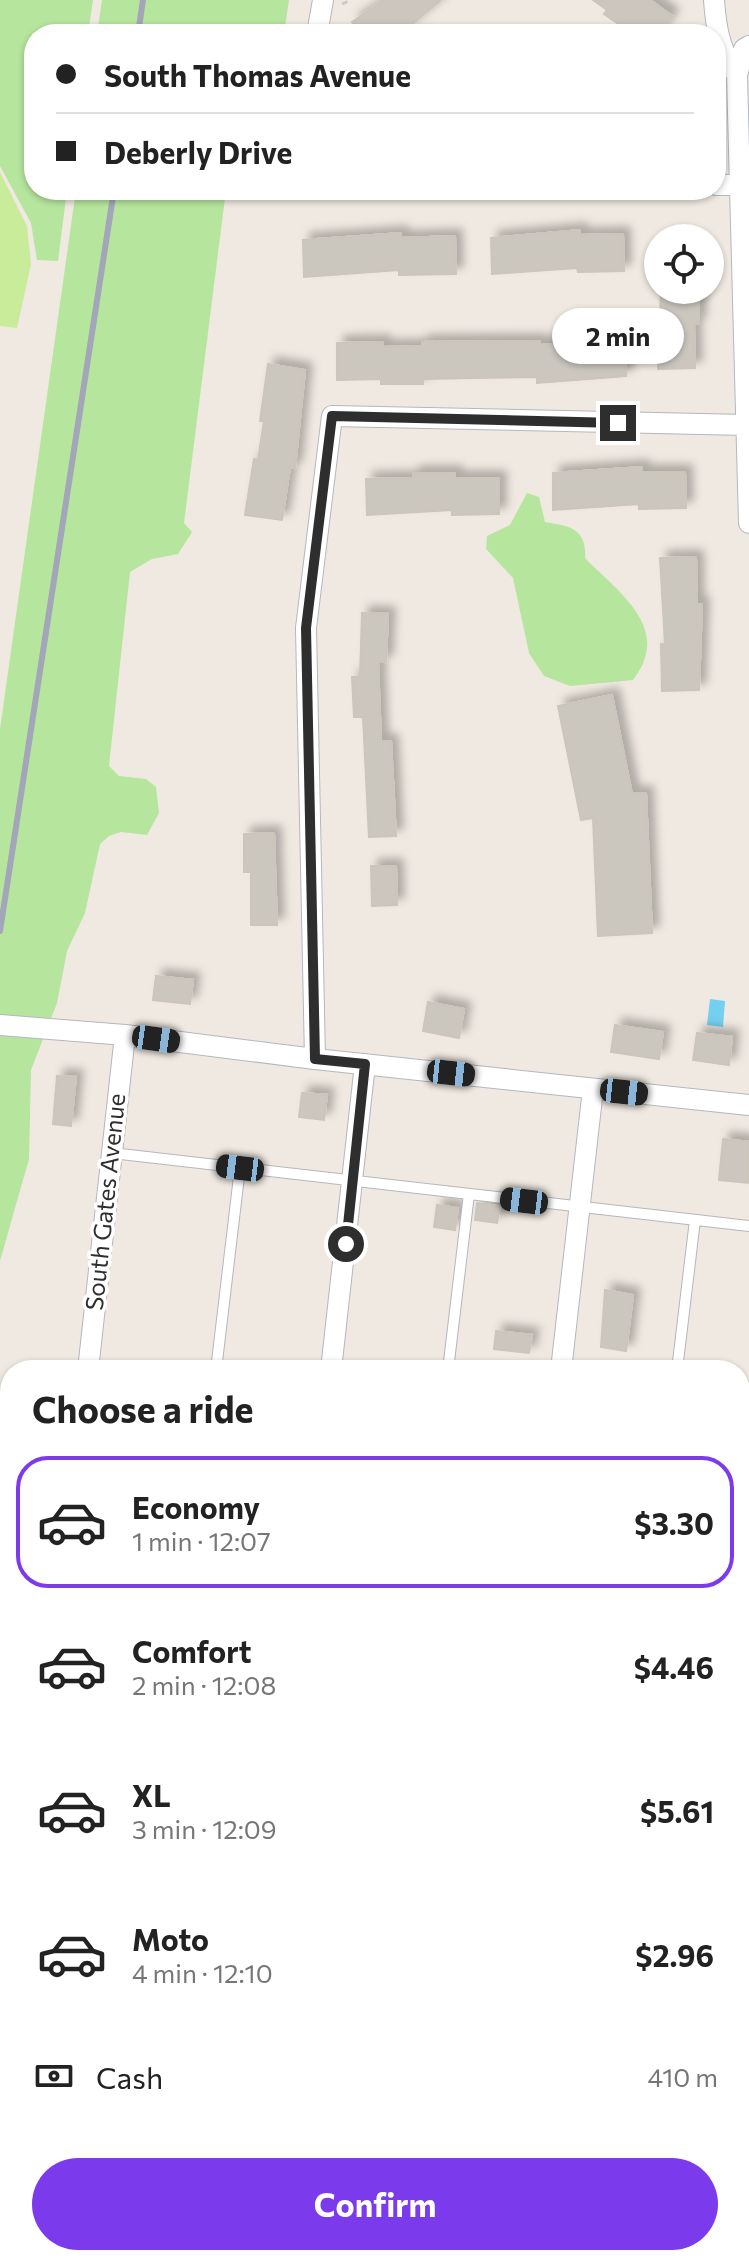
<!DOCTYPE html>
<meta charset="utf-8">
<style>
body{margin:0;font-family:Commissioner,sans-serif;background:#f6f6f6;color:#222;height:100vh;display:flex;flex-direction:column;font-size:30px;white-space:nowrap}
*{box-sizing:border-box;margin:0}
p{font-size:26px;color:#767676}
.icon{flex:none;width:44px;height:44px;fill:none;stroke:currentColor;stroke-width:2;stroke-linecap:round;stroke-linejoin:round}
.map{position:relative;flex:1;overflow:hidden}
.panel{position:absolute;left:0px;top:1360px;width:750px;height:906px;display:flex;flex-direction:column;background:#fff;border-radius:32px 32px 0 0;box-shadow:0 2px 6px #0004}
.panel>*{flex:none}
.hud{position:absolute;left:24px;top:24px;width:702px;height:176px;border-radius:32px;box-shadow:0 2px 6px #0004;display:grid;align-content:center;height:176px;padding:0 32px;background:#fff}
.buttons{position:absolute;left:644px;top:224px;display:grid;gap:16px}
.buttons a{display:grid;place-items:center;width:80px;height:80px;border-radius:50%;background:#fff;box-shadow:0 2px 6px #0004;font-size:40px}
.end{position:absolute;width:36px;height:36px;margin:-18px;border:10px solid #2e2e2e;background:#fff;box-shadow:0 0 0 4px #fff}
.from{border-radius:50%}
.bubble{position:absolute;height:56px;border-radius:28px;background:#fff;box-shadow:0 2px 6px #0004;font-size:26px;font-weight:700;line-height:56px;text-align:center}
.car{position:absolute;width:24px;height:48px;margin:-24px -12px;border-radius:10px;box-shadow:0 0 6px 2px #0007;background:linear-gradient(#222 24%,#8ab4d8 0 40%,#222 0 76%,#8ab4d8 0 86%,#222 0)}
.hud b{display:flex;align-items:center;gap:28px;height:76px;font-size:30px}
.hud b+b{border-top:2px solid #e0e0e0}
.hud i{width:20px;height:20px;background:#222}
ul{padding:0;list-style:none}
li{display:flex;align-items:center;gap:24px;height:132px;margin:0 16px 12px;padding:0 16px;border:4px solid transparent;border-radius:32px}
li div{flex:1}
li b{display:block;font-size:30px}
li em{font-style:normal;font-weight:700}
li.current{border-color:#7c3aed}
li>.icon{width:72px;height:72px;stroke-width:1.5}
h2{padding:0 32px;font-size:36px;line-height:96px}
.pay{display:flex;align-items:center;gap:20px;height:88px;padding:0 32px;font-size:30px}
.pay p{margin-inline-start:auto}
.action{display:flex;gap:16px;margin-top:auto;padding:16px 32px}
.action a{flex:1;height:92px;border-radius:48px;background:#7c3aed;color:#fff;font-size:32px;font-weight:700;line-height:92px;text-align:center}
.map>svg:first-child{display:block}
.green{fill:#b6e59e}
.pitch{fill:#c9ec9a}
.water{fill:#75cff0}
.building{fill:#cbc7bf;stroke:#cbc5ba;stroke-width:2;filter:url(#shadow)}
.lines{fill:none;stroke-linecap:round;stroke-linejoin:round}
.service-casing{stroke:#b4b7c1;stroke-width:12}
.minor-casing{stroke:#b4b7c1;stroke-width:22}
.primary-casing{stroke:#c9c9c9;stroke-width:36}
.path{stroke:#c9c9c9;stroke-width:3;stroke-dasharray:6 4;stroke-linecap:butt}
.service{stroke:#fff;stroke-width:10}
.minor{stroke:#fff;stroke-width:20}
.primary{stroke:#f2d163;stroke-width:34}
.rail{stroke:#a3a6b8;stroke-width:6}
.route{stroke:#2e2e2e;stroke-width:10}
.labels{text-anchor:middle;stroke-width:7;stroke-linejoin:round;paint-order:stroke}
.street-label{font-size:24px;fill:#2e2e2e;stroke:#fff}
</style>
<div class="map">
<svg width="749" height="2265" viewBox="0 0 749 2265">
<defs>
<filter id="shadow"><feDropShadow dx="7" dy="-7" stdDeviation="4" flood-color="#0004"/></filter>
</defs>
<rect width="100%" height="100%" fill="#efe9e1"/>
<path class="green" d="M0,0H93L88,34H34V190H67L58,261L37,260L31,223L0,166Z
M102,0H289L284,34H97Z
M76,190H226L184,523L192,532L178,554L152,559L130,572L109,766L119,776L146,779L156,787L159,813L147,835L121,832L109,836L100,844L85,913L67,951L57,1003L31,1070L29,1159L0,1261V729Z
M527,493L539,497L545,522C570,526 587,529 585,558C619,593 673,628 633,680L570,686L544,676L529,653L513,578L486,549L487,536L510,525Z"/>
<path class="pitch" d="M0,172L27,226L31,264L17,328L0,326Z"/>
<path class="water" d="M710,999L725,1001L723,1027L707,1025Z"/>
<path class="building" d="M384,0H441L400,34H360L352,22Z
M593,0H650L672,16L659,34H633L604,14L607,10Z
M580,230V235L623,234L624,271L578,272L577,268L492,274L491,238Z
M401,233V238L455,236L456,274L399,275V270L304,277L303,240Z
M661,290H699V324H694L695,368L658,369Z
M625,340L626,376L537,383V377L423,379V384H381V379L337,380V343L383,342V347L422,346V342L540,341V345Z
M268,364L305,370L295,468L290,467L282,520L245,515L254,459L258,460L264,421H260Z
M642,467V472H685L686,508L639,509V504L553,510V473Z
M413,473H455V478H499V514L452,515V510L367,515L366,479L413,478Z
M696,557L697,604H702L699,690L662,691L661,644H665L660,558Z
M362,613L388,614L386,662L378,661L381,742L391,741L396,836L369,837L363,717H354L352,677H360Z
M612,695L632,794L646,793L652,933L598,936L593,818L581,820L558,706Z
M274,833L277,925H251V872H244V834Z
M371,866H396L397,905L372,906Z
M156,976L193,980L190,1004L153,1000Z
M428,1002L464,1009L459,1038L423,1031Z
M615,1025L663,1032L659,1059L611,1052Z
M697,1033L732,1037L729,1065L693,1060Z
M57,1076L76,1077L71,1126L53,1124Z
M302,1093L327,1095L324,1120L299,1117Z
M723,1139L749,1142V1183L719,1180Z
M477,1203L500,1206L497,1223L475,1220Z
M437,1205L458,1208L455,1230L434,1227Z
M605,1290L633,1295L626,1351L601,1347Z
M496,1331L532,1335L529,1353L494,1349Z"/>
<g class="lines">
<g class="service-casing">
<path id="service" d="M112,1153L749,1226
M216,1370L240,1168
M448,1370L469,1194
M677,1370L695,1220
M0,1884L10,1885
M740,1962L749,1963
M329,2256L403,2265L412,2256
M231,2258L298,2265
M567,2265L568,2256"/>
</g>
<g class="minor-casing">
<path id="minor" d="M714,0C716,29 720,51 737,75L749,523
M317,34L323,0
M737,75L744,49L749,46
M716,185H740
M0,1025L125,1035L315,1059L749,1105
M315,1059L306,628L332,416L746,425
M88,1370L125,1035
M331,1370L365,1064
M561,1370L593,1089
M740,1825L749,1741
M0,2158L10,2067
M230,2265L231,2256
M457,2265L459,2256
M689,2265L690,2256"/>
</g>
<g class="primary-casing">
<path id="primary" d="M0,2031L10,2032
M740,2117L749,2118"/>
</g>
<path class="path" d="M342,4L351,0"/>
<use href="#service" class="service"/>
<use href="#minor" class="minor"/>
<use href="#primary" class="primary"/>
<path class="rail" d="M138,34L143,0
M0,931L114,190"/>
</g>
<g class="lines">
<path class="route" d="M346,1244L365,1064L315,1059L306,628L332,416L618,423"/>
</g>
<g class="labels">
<g class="street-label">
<text transform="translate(106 1202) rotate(-84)" y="8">South Gates Avenue</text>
</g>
</g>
</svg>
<div class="buttons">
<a><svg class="icon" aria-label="locate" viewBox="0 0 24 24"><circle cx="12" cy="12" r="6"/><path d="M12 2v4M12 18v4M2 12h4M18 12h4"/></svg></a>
</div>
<i class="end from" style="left:346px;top:1244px"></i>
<i class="end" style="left:618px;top:423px"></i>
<div class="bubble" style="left:552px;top:308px;width:132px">2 min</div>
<i class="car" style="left:156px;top:1039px;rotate:98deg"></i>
<i class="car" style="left:451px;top:1073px;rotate:96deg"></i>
<i class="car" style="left:624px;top:1092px;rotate:96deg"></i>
<i class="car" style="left:240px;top:1168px;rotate:277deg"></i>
<i class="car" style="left:524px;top:1201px;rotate:277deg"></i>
<div class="hud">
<b><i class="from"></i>South Thomas Avenue</b>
<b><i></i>Deberly Drive</b>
</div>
<section class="panel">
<h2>Choose a ride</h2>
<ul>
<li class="current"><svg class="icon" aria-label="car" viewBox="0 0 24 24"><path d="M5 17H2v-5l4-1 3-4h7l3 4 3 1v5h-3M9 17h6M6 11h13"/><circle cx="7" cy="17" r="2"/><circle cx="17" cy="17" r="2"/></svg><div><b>Economy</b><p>1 min · 12:07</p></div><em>$3.30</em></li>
<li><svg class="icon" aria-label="car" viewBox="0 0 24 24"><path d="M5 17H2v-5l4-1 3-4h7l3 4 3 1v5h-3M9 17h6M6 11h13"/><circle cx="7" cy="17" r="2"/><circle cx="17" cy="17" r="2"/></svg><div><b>Comfort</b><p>2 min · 12:08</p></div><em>$4.46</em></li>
<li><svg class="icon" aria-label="car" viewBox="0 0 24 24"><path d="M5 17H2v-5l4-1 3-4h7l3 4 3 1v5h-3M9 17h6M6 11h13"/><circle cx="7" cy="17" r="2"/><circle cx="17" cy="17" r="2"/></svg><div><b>XL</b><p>3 min · 12:09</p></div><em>$5.61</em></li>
<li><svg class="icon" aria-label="car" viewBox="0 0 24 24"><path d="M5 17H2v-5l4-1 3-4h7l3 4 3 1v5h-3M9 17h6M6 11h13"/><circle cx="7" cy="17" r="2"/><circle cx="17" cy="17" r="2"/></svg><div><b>Moto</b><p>4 min · 12:10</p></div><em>$2.96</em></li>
</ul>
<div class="pay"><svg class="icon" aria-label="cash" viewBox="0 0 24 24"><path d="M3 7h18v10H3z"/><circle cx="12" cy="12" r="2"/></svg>Cash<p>410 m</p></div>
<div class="action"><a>Confirm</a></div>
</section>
</div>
